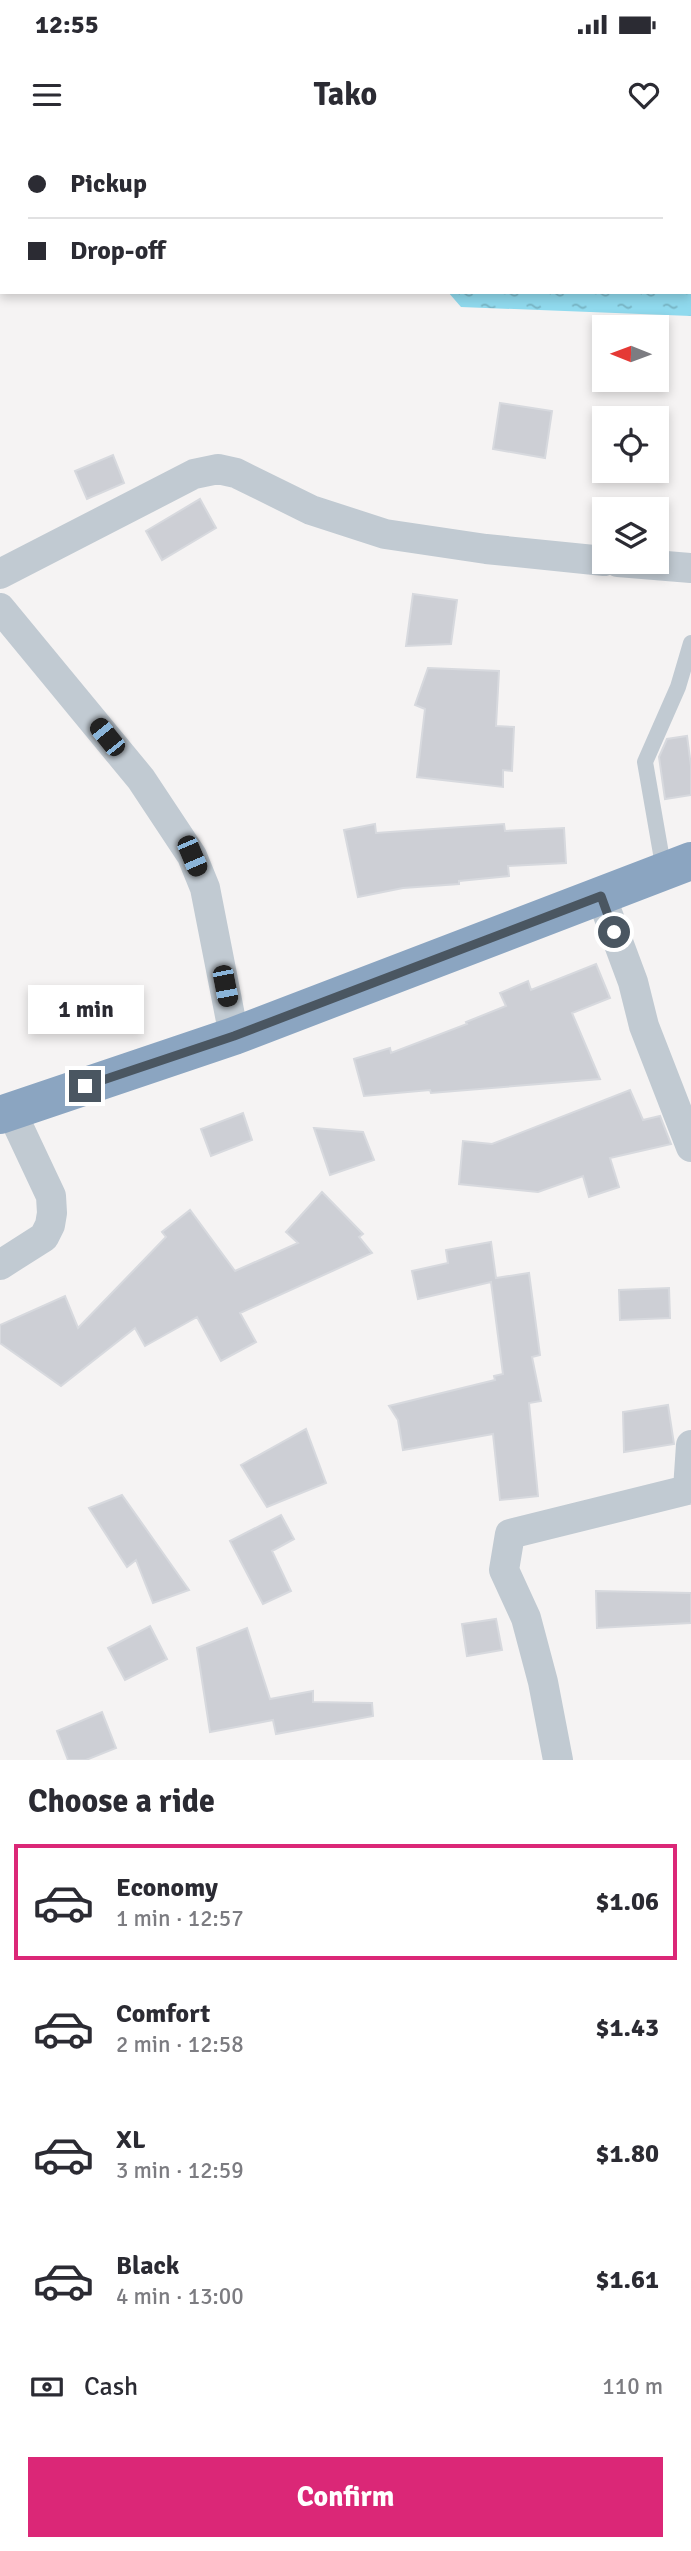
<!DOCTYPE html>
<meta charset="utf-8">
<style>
body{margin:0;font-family:Signika,sans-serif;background:#f7f7f7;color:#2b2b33;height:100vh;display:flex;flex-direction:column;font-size:26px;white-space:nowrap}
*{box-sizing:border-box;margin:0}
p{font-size:23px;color:#7c7c81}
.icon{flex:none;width:38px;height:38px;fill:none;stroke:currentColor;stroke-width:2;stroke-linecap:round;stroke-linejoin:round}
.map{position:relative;height:1620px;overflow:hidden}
.panel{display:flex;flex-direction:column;background:#fff;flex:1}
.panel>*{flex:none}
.banner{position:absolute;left:0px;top:0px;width:691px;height:154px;box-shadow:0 4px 10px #0003;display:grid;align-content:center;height:154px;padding:0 28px;background:#fff}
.needle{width:46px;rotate:271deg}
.fabs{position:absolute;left:592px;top:175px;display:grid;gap:14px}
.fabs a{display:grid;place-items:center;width:77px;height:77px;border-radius:0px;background:#fff;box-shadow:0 4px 10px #0003;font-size:35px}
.end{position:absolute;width:32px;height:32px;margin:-16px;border:9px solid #4a5661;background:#fff;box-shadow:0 0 0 4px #fff}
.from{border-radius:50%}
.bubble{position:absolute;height:49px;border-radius:0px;background:#fff;box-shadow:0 4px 10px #0003;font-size:23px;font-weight:700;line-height:49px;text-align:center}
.car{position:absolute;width:21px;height:42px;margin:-21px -10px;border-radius:9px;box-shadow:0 0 5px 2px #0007;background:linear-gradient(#222 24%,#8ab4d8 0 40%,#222 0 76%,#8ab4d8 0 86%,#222 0)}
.banner b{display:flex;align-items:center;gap:24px;height:66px;font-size:26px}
.banner b+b{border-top:2px solid #e1e1e2}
.banner i{width:18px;height:18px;background:#2b2b33}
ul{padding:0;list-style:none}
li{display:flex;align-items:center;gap:21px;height:116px;margin:0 14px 10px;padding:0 14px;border:4px solid transparent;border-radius:0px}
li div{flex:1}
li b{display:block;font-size:26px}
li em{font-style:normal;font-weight:700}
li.selected{border-color:#db2777}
li>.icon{width:63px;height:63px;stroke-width:1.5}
h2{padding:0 28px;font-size:32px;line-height:84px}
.pay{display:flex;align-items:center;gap:18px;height:77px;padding:0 28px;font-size:26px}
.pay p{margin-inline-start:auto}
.primary-button{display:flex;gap:14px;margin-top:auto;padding:14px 28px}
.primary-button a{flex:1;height:80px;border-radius:0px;background:#db2777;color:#fff;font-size:28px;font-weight:700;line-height:80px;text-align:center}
.status{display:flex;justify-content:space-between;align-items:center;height:49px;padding:0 35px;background:#fff;direction:ltr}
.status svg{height:19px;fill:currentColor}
header{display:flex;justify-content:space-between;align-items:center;height:91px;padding:0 28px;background:#fff;font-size:32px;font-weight:700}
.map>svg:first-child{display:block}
.water{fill:url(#water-ripples)}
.building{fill:#cdcfd5;stroke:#d7d9de;stroke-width:2}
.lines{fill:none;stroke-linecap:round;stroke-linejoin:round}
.lane{stroke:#c1cad2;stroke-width:16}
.street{stroke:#c1cad2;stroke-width:30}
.highway{stroke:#8ba5c1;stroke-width:38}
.route{stroke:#4a5661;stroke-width:9}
</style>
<div class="status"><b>12:55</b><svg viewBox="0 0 49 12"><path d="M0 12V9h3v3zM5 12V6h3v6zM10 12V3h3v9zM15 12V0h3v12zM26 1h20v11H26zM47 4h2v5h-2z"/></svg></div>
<header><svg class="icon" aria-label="menu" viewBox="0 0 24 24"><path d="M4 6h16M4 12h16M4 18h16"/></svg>Tako<svg class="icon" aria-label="heart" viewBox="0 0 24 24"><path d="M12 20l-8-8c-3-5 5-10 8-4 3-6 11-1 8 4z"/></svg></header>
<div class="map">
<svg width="691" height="1620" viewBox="0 0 691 1620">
<defs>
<pattern id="water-ripples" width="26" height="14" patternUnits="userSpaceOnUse" patternTransform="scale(1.75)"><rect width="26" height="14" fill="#90daee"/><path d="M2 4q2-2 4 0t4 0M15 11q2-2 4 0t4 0" fill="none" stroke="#78b4c4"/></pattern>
</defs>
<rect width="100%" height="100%" fill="#f5f3f3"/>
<path class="water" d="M308,0H691V176L461,167L448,152H690V2Z"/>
<path class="building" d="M500,263L552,271L545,318L493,309Z
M113,315L124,343L87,359L75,331Z
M200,359L216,388L162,420L146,391Z
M413,454L457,460L451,504L406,506Z
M428,528L499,531L496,586L514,587L512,631L503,630V647L417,637L425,569L415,565Z
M687,596L691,626V655L665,659L659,617L667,599Z
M375,684L376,693L504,684L505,691L564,688L566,723L508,726L509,736L459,741V744L403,748L358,757L344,690Z
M596,824L610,858L572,873L600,939L431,953L430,950L364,956L354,919L390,908L391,913L467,884L466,882L506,866L500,853L528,841L531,850Z
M630,950L643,980L660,976L671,1004L610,1018L619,1047L589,1057L583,1036L538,1052L459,1044L463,1001L492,1004Z
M243,973L252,1000L211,1016L201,989Z
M314,988L363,992L374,1020L330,1035Z
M322,1052L363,1094L359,1097L372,1113L240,1173L256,1202L221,1221L197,1177L145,1206L135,1188L61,1246L0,1203V1185L65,1156L78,1188L166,1097L162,1092L190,1070L235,1131L298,1103L286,1092Z
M491,1102L496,1138L529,1133L540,1215L532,1217L541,1261L529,1263L538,1356L500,1360L493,1294L403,1310L398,1280L389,1266L495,1240L494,1236L503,1234L491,1142L418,1159L412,1131L448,1123L446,1110Z
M669,1148L670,1178L620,1180L619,1150Z
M668,1265L674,1304L624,1312L623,1272Z
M306,1289L326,1343L267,1367L241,1325Z
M122,1355L158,1406L189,1450L153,1463L136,1420L127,1427L89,1368Z
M281,1375L294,1399L272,1411L291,1451L263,1464L230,1401Z
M596,1451L691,1453V1483L597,1488Z
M496,1479L502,1510L467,1516L462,1484Z
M150,1486L167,1519L125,1540L108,1508Z
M247,1488L270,1559L313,1551V1562L372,1563L373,1576L276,1594L273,1580L210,1592L197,1508Z
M102,1572L116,1608L86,1620H68L57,1591Z"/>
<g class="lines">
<path class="lane" d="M664,731L645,622L678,547L691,503"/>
<path class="street" d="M618,422L691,428
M0,434L194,334L218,329L236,333L311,370L385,394L486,409L604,421
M0,468L141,639L192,716L205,748L234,896
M601,756L633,842L644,886L691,1007
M0,1125L44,1097L50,1085L52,1073L51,1056L11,971
M688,1349L691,1305
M558,1620L543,1542L526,1478L504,1430L510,1394L691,1349"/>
<path class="highway" d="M0,975L234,896L691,721"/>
</g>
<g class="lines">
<path class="route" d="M85,946L234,896L601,756L614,792"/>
</g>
</svg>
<div class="fabs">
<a><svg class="needle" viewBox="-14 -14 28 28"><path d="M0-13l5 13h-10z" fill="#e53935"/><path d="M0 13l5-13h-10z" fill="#7c7c81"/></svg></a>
<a><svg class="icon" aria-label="locate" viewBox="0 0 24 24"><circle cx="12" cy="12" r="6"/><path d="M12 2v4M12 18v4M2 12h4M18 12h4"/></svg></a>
<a><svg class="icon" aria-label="layers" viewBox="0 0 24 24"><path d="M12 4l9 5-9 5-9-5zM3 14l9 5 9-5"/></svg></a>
</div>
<i class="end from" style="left:614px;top:792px"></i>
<i class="end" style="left:85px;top:946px"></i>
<div class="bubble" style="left:28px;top:845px;width:116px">1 min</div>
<i class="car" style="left:107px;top:597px;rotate:321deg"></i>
<i class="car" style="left:192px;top:716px;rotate:157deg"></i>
<i class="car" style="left:225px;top:846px;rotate:169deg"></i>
<div class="banner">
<b><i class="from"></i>Pickup</b>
<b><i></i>Drop-off</b>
</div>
</div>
<section class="panel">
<h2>Choose a ride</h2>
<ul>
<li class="selected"><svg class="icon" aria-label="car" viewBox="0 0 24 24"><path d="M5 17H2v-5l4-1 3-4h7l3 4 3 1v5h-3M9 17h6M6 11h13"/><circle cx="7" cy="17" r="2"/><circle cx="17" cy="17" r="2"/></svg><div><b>Economy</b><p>1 min · 12:57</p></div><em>$1.06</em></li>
<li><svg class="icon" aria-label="car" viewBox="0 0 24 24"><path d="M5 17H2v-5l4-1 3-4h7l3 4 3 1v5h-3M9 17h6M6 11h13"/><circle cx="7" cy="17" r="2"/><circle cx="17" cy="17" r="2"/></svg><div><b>Comfort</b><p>2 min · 12:58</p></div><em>$1.43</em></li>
<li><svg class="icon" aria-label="car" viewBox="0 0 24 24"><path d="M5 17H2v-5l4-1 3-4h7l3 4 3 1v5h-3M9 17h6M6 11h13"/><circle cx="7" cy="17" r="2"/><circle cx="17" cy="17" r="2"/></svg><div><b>XL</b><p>3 min · 12:59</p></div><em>$1.80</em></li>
<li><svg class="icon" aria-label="car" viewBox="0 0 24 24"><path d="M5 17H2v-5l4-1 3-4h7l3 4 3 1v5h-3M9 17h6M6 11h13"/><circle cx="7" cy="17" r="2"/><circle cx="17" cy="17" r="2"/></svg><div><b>Black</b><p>4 min · 13:00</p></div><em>$1.61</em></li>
</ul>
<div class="pay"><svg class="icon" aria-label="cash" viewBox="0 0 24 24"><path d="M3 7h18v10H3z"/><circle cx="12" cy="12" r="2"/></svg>Cash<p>110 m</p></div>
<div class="primary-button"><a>Confirm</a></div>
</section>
